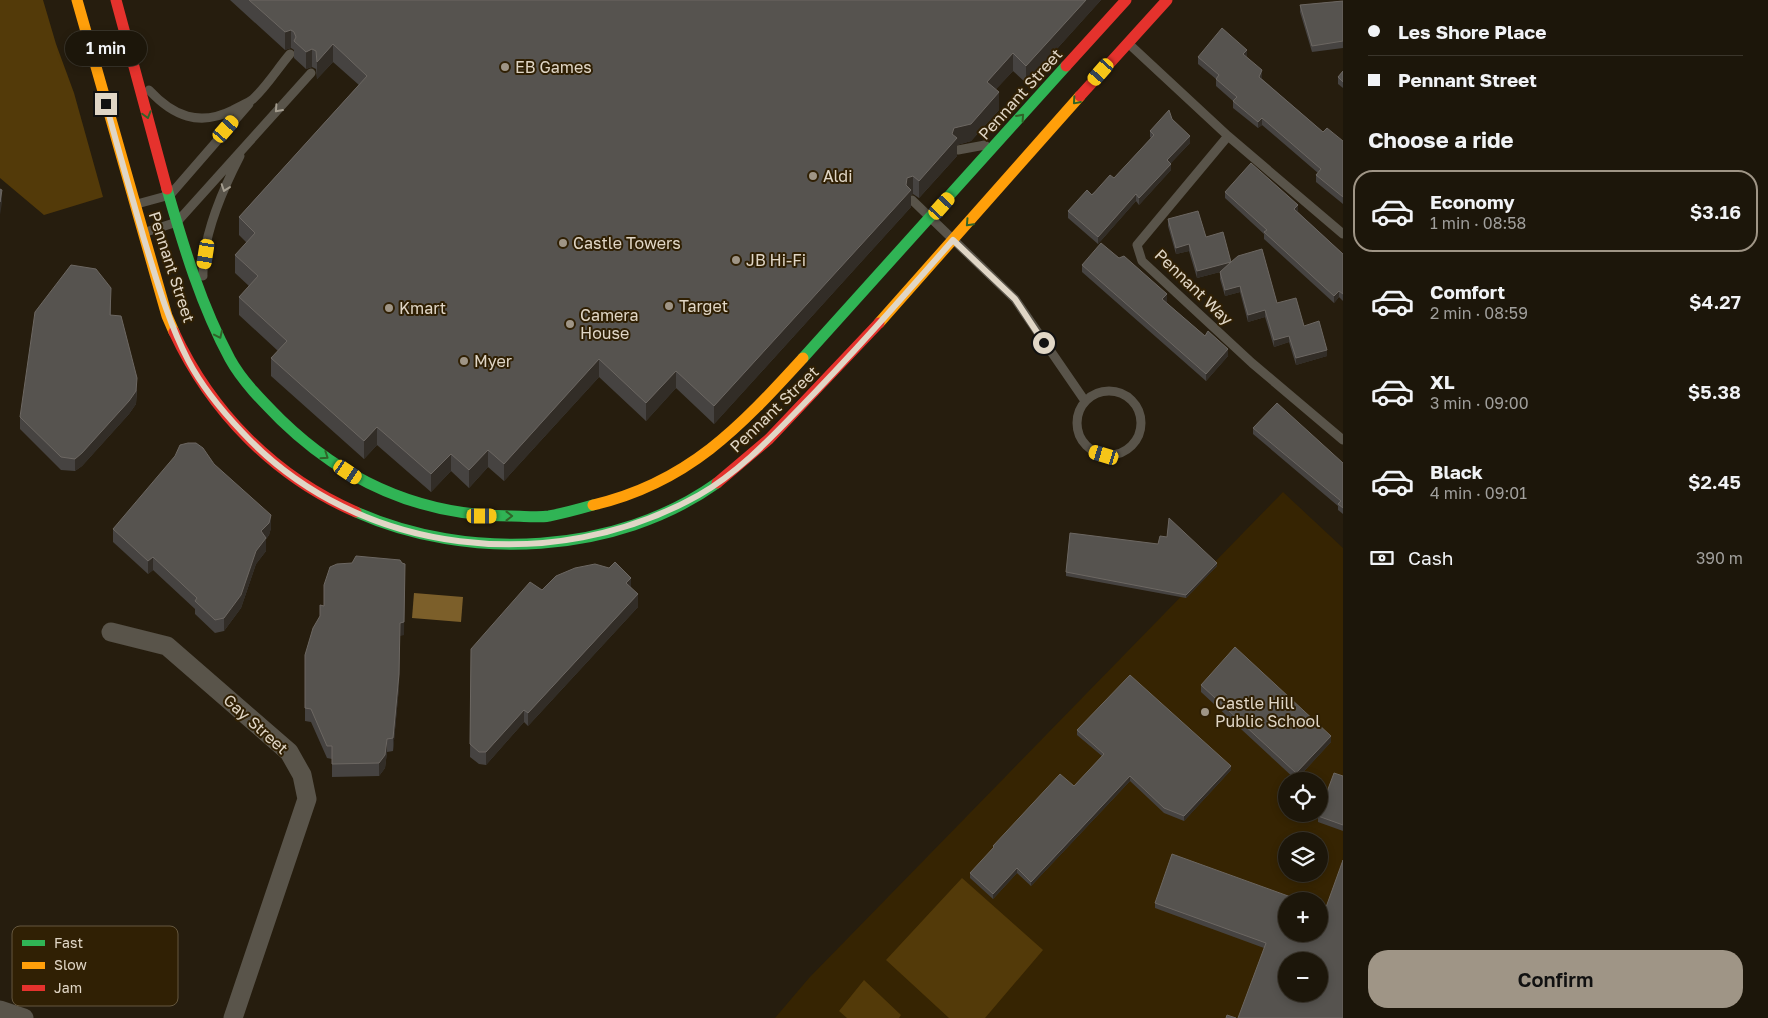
<!DOCTYPE html>
<meta charset="utf-8">
<style>
body{margin:0;font-family:"Golos Text",sans-serif;background:#292318;color:#f1f3f6;height:100vh;display:flex;flex-direction:column;font-size:19px;white-space:nowrap}
*{box-sizing:border-box;margin:0}
p{font-size:16px;color:#a09f9c}
.icon{flex:none;width:28px;height:28px;fill:none;stroke:currentColor;stroke-width:2;stroke-linecap:round;stroke-linejoin:round}
.map{position:relative;flex:1;overflow:hidden}
.side{display:flex;flex-direction:column;background:#1c160a;width:425px}
.side>*{flex:none}
.hud{display:grid;align-content:center;height:110px;padding:0 25px;background:#1c160a}
.tools{position:absolute;left:1278px;top:772px;display:grid;gap:10px}
.tools a{display:grid;place-items:center;width:50px;height:50px;border-radius:50%;background:#1c160a;box-shadow:0 2px 8px #0003,0 0 0 1px #3a352b;font-size:25px}
.end{position:absolute;width:22px;height:22px;margin:-11px;border:6px solid #e0d6c6;background:#111;box-shadow:0 0 0 2px #111}
.from{border-radius:50%}
.bubble{position:absolute;height:35px;border-radius:18px;background:#1c160a;box-shadow:0 2px 8px #0003,0 0 0 1px #3a352b;font-size:16px;font-weight:600;line-height:35px;text-align:center}
.car{position:absolute;width:15px;height:30px;margin:-15px -8px;border-radius:6px;box-shadow:0 0 4px 1px #0007;background:linear-gradient(#f5c518 24%,#345 0 40%,#f5c518 0 76%,#345 0 86%,#f5c518 0)}
.hud b{display:flex;align-items:center;gap:18px;height:48px;font-size:19px}
.hud b+b{border-top:1px solid #3a352b}
.hud i{width:12px;height:12px;background:#f1f3f6}
ul{padding:0;list-style:none}
li{display:flex;align-items:center;gap:15px;height:82px;margin:0 10px 8px;padding:0 15px;border:2px solid transparent;border-radius:20px}
li div{flex:1}
li b{display:block;font-size:19px}
li em{font-style:normal;font-weight:600}
li.current{border-color:#9f9586}
li>.icon{width:45px;height:45px;stroke-width:1.5}
h2{padding:0 25px;font-size:22px;line-height:60px}
.pay{display:flex;align-items:center;gap:12px;height:55px;padding:0 25px;font-size:19px}
.pay p{margin-inline-start:auto}
.primary-button{display:flex;gap:10px;margin-top:auto;padding:10px 25px}
.primary-button a{flex:1;height:58px;border-radius:20px;background:#9f9586;color:#111;font-size:20px;font-weight:600;line-height:58px;text-align:center}
main{display:flex;flex:1;min-height:0}
.map>svg:first-child{display:block}
.built{fill:#362402;fill-rule:evenodd}
.green{fill:#533a09}
.water{fill:#7c5f2a}
.lines{fill:none;stroke-linecap:round;stroke-linejoin:round}
.lane{stroke:#59544a;stroke-width:9}
.street{stroke:#59544a;stroke-width:19}
.fast{stroke:#30b455;stroke-width:11}
.slow{stroke:#ff9f0a;stroke-width:11}
.jam{stroke:#e5322d;stroke-width:11}
.wall{fill:#464341}
.shaded-wall{fill:#322d27}
.building{fill:#56534f;stroke:#6c6762;fill-rule:evenodd}
.oneway{stroke:#306328}
.oneway2{stroke:#a39c8e}
.route{stroke:#e0d6c6;stroke-width:6}
.poi-dot{fill:#9f9586;stroke:#302004;stroke-width:2}
.labels{text-anchor:middle;stroke-width:4;stroke-linejoin:round;paint-order:stroke}
.poi-label{font-size:16px;fill:#e0d6c6;stroke:#302004;text-anchor:start}
.street-label{font-size:16px;fill:#e0d6c6;stroke:#302004}
.key{fill:#302004;stroke:#65573e;stroke-width:1}
.key-label{font-size:14px;fill:#e0d6c6}
</style>
<main>
<div class="map">
<svg width="1343" height="1018" viewBox="0 0 1343 1018">
<rect width="100%" height="100%" fill="#261d0e"/>
<path class="built" d="M1283,492L1343,548V1018H775L809,978ZM1286,781H1319V814H1286ZM1286,841H1319V874H1286ZM1286,901H1319V934H1286ZM1286,961H1319V994H1286Z"/>
<path class="green" d="M0,0H43L56,44L74,93L103,197L44,215L0,178Z
M962,878L1043,950L985,1018H949L886,960Z
M864,980L901,1015L899,1018H847L839,1011Z"/>
<path class="water" d="M414,593L463,597L461,622L412,618Z"/>
<g class="lines">
<path class="lane" d="M1129,44L1228,136L1343,234
M149,90C173,116 199,127 233,110C240,106 248,103 253,99C267,86 278,68 290,54
M1228,136L1137,245L1142,261L1252,363L1343,440
M958,150L985,145
M912,200L1015,299L1085,401
M137,204L170,195L249,104
M146,232L177,222L311,73
M203,276C202,238 223,189 240,156
M1077 423a32 32 0 1 1 64 0a32 32 0 1 1-64 0Z"/>
<path class="street" d="M111,632L167,646L289,752L302,775L307,799L233,1018
M0,1010L24,1018"/>
<path class="fast" d="M167,189C184,248 201,305 230,359C242,381 263,402 281,420C345,482 422,516 511,516C524,516 537,518 549,516C564,513 579,509 593,505
M803,358L1066,66
M356,512C468,562 616,555 717,483"/>
<path class="slow" d="M77,0L167,316L174,332
M879,323L1080,96
M593,505C688,483 740,427 803,358"/>
<path class="jam" d="M116,0L167,189
M1066,66L1126,0
M1080,96L1167,0
M174,332C211,412 275,477 356,512
M717,483L769,439L879,323"/>
</g>
<path class="wall" d="M230,0H1101L1026,83L1013,71L996,89L999,110L971,141L957,145V156L919,198L913,194L911,195V207L714,424L676,388L646,421L599,377L504,481L488,467L469,488L451,471L431,492L377,445L364,459L271,376V358L278,351L239,315V297L249,286L235,273V255L247,243L239,235V217L359,85L333,62L317,79L316,69L312,67L306,69L294,58V50L291,48L285,50Z
M1343,1V48L1312,52L1300,12V5Z
M1247,56L1246,57L1262,77L1261,78L1323,132L1343,141V204L1316,182V175L1318,173L1262,125L1258,128L1233,108V101L1216,86V79L1198,64V57Z
M1343,71V88L1338,84V77Z
M1172,119L1190,143L1170,164L1171,170L1139,205L1136,201L1098,244L1068,218V211L1114,178L1151,138L1150,137V131Z
M1225,192L1298,212L1343,254V301L1339,297L1334,303L1264,239V234L1225,198Z
M1168,219L1206,237L1231,262L1277,303L1304,326L1327,356L1296,365L1289,342L1274,347L1265,317L1248,322L1240,292L1225,296L1220,279V272L1197,278L1189,251L1176,254L1168,226Z
M1082,265L1167,301L1166,302L1228,356L1206,381L1082,272Z
M111,301V315L137,391L136,404L129,414L82,466L75,471L61,470L20,429V417Z
M1253,428L1343,463V514L1338,510V506L1253,434Z
M214,464L271,528L269,535L266,539V551L256,564L241,608L224,631L215,633L195,614V609L153,570L148,574L113,542V529Z
M1217,566L1186,598L1066,576V572Z
M631,587L638,607L528,726L524,722L486,765L479,764L470,757L471,649L542,590Z
M404,635L400,636L399,687L393,751L387,752L385,768L379,776L332,777V759L327,758L311,722L305,721V655Z
M1201,685L1331,742L1296,780L1201,692Z
M1077,730L1231,770L1184,821L1164,813L1130,781L1031,886L1017,873L993,899L970,878V873L993,849V846L1074,786L1102,756L1077,735Z
M1343,776V831L1318,822V816Z
M1155,903L1325,910L1343,1018L1264,948L1155,908Z"/>
<path class="shaded-wall" d="M1086,0H1101L1026,83V66Z
M291,30V48L285,50V32Z
M333,44V62L317,79V62Z
M312,49V67L306,69V52Z
M1247,50V56L1243,61V54Z
M1013,53V71L987,99V82Z
M1262,70V77L1259,83V77Z
M999,92V110L971,141L957,145V156L919,198V181L952,134L954,128Z
M1262,118V125L1258,128V122Z
M1190,136V143L1167,167V160Z
M1171,164V170L1139,205V198Z
M913,176V194L911,195V207L714,424V406L906,185L907,178Z
M2,190V203L0,215V202Z
M1136,194V201L1098,244V237Z
M1298,205V212L1294,216V209Z
M1189,244V251L1176,254V248Z
M1231,262V269L1197,278V271Z
M1240,286V292L1225,296V290Z
M1339,291V297L1334,303V296Z
M1167,294V301L1162,306V299Z
M1265,310V317L1248,322V315Z
M1289,336V342L1274,347V340Z
M1228,349V356L1206,381V374Z
M1327,350V356L1296,365V358Z
M599,359V377L504,481V464Z
M676,371V388L646,421V403Z
M137,378L136,404L129,414L82,466L75,471V459Z
M377,427V445L364,459V441Z
M488,450V467L469,488V470Z
M451,454V471L431,492V474Z
M271,515V528L269,535L266,539V551L256,564L241,608L224,631V618L261,531Z
M153,557V570L148,574V561Z
M1217,563V566L1186,598V595Z
M405,564L404,635L400,636L399,687L393,751V738L400,623Z
M631,578V591L626,583Z
M638,594V607L528,726V713Z
M524,710V722L486,765V752Z
M1331,736V742L1296,780V773Z
M387,739V752L385,768L379,776V763Z
M1231,766V770L1184,821V816Z
M1130,776V781L1031,886V882Z
M1017,868V873L993,899V894Z"/>
<path class="building" d="M249,0H1086L1026,66L1013,53L987,82L999,92L971,124L954,128L952,134L957,138L919,181L913,176L907,178L906,185L911,190L714,406L676,371L646,403L599,359L504,464L488,450L469,470L451,454L431,474L377,427L364,441L271,358L287,341L239,297L258,276L235,255L255,233L239,217L367,76L333,44L317,62L316,51L312,49L306,52L294,41L296,37L294,32L291,30L285,32Z
M1343,1V41L1312,46L1300,5Z
M1222,28L1247,50L1243,54L1262,70L1259,77L1323,132L1327,128L1343,141V197L1316,175L1321,169L1262,118L1258,122L1233,101L1237,97L1216,79L1219,75L1198,57Z
M1343,71V82L1338,77Z
M1169,110L1172,119L1190,136L1167,160L1171,164L1139,198L1136,194L1098,237L1068,211L1087,190L1092,195L1110,175L1114,178L1154,135L1150,131Z
M1251,163L1298,205L1294,209L1343,254V294L1339,291L1334,296L1264,232L1267,230L1225,192Z
M0,189L2,190L0,202Z
M1198,211L1206,237L1223,232L1231,262L1238,256L1262,249L1277,303L1296,298L1304,326L1319,321L1327,350L1296,358L1289,336L1274,340L1265,310L1248,315L1240,286L1225,290L1220,272L1231,262L1197,271L1189,244L1176,248L1168,219Z
M1101,243L1119,258L1124,256L1167,294L1162,299L1205,336L1208,331L1228,349L1206,374L1082,265Z
M71,265L96,269L111,288L110,315L121,316L137,378L136,391L129,401L82,453L75,459L61,457L20,417L35,312Z
M1277,403L1343,463V508L1338,504L1341,501L1253,428Z
M188,443H196L203,448L214,464L271,515L269,523L261,531L266,538L256,551L241,595L224,618L215,620L195,601L197,598L153,557L148,561L113,529L175,456L180,445Z
M1169,518L1217,563L1186,595L1066,572L1070,533L1158,544L1160,536L1167,537Z
M356,556L400,560L402,563L405,564L404,622L400,623L399,674L393,738L387,739L385,755L379,763L332,764V746H327L311,709L305,708V655L313,628L320,616V605L324,606V585L330,567L337,564L352,563Z
M615,562L631,578L626,583L638,594L528,713L524,710L486,752H479L470,744L471,649L530,582L542,590L556,576L575,568L595,564L609,568Z
M1235,647L1331,736L1296,773L1201,685Z
M1130,675L1231,766L1184,816L1164,808L1130,776L1031,882L1017,868L993,894L970,873L994,847L993,846L1060,774L1074,786L1104,754L1077,730Z
M1334,773L1343,776V825L1318,816Z
M1172,854L1302,901H1286V934H1319V908L1325,910L1343,860V1018H1238L1266,943L1155,903ZM1286,961H1319V994H1286Z
M1227,1015L1236,1018H1226Z"/>
<defs><path id="oneway-chevron" d="M-2-3.5L2.5 0L-2 3.5" fill="none" stroke-width="1.6" stroke-linecap="round" stroke-linejoin="round" transform="scale(1.25)"/></defs>
<g class="oneway">
<use href="#oneway-chevron" transform="translate(1076 101) rotate(131)"/>
<use href="#oneway-chevron" transform="translate(147 115) rotate(74)"/>
<use href="#oneway-chevron" transform="translate(1021 117) rotate(-48)"/>
<use href="#oneway-chevron" transform="translate(969 223) rotate(133)"/>
<use href="#oneway-chevron" transform="translate(219 335) rotate(65)"/>
<use href="#oneway-chevron" transform="translate(325 456) rotate(34)"/>
<use href="#oneway-chevron" transform="translate(509 516)"/>
</g>
<g class="oneway2">
<use href="#oneway-chevron" transform="translate(278 109) rotate(132)"/>
<use href="#oneway-chevron" transform="translate(225 188) rotate(109)"/>
</g>
<g class="lines">
<path class="route" d="M106,104C118,149 131,194 144,239C157,281 168,321 188,360C202,387 222,411 243,433C359,557 553,577 699,495C736,474 767,442 796,412C851,356 902,298 953,240L1015,299L1044,343"/>
</g>
<g class="poi-dot">
<circle cx="505" cy="67" r="5"/>
<circle cx="813" cy="176" r="5"/>
<circle cx="563" cy="243" r="5"/>
<circle cx="736" cy="260" r="5"/>
<circle cx="669" cy="306" r="5"/>
<circle cx="389" cy="308" r="5"/>
<circle cx="570" cy="324" r="5"/>
<circle cx="464" cy="361" r="5"/>
<circle cx="1205" cy="712" r="5"/>
</g>
<g class="labels">
<g class="poi-label">
<text x="515" y="73">EB Games</text>
<text x="823" y="182">Aldi</text>
<text x="573" y="249">Castle Towers</text>
<text x="746" y="266">JB Hi-Fi</text>
<text x="679" y="312">Target</text>
<text x="399" y="314">Kmart</text>
<text x="580" y="321">Camera<tspan x="580" dy="18">House</tspan></text>
<text x="474" y="367">Myer</text>
<text x="1215" y="709">Castle Hill<tspan x="1215" dy="18">Public School</tspan></text>
</g>
<g class="street-label">
<text transform="translate(1020 94) rotate(-48)" y="6">Pennant Street</text>
<text transform="translate(172 267) rotate(72)" y="6">Pennant Street</text>
<text transform="translate(1194 287) rotate(44)" y="6">Pennant Way</text>
<text transform="translate(774 409) rotate(-44)" y="6">Pennant Street</text>
<text transform="translate(256 724) rotate(42)" y="6">Gay Street</text>
</g>
</g>
<rect x="12" y="926" width="166" height="80" rx="8" class="key"/>
<rect x="22" y="940" width="23" height="6" fill="#30b455"/>
<rect x="22" y="962" width="23" height="7" fill="#ff9f0a"/>
<rect x="22" y="985" width="23" height="6" fill="#e5322d"/>
<g class="key-label">
<text x="54" y="948">Fast</text>
<text x="54" y="970">Slow</text>
<text x="54" y="993">Jam</text>
</g>
</svg>
<div class="tools">
<a><svg class="icon" aria-label="locate" viewBox="0 0 24 24"><circle cx="12" cy="12" r="6"/><path d="M12 2v4M12 18v4M2 12h4M18 12h4"/></svg></a>
<a><svg class="icon" aria-label="layers" viewBox="0 0 24 24"><path d="M12 4l9 5-9 5-9-5zM3 14l9 5 9-5"/></svg></a>
<a>+</a>
<a>−</a>
</div>
<i class="end from" style="left:1044px;top:343px"></i>
<i class="end" style="left:106px;top:104px"></i>
<div class="bubble" style="left:65px;top:31px;width:82px">1 min</div>
<i class="car" style="left:1101px;top:72px;rotate:221deg"></i>
<i class="car" style="left:226px;top:129px;rotate:41deg"></i>
<i class="car" style="left:942px;top:206px;rotate:42deg"></i>
<i class="car" style="left:206px;top:254px;rotate:189deg"></i>
<i class="car" style="left:1104px;top:455px;rotate:287deg"></i>
<i class="car" style="left:348px;top:472px;rotate:124deg"></i>
<i class="car" style="left:482px;top:516px;rotate:90deg"></i>
</div>
<section class="side">
<div class="hud">
<b><i class="from"></i>Les Shore Place</b>
<b><i></i>Pennant Street</b>
</div>
<h2>Choose a ride</h2>
<ul>
<li class="current"><svg class="icon" aria-label="car" viewBox="0 0 24 24"><path d="M5 17H2v-5l4-1 3-4h7l3 4 3 1v5h-3M9 17h6M6 11h13"/><circle cx="7" cy="17" r="2"/><circle cx="17" cy="17" r="2"/></svg><div><b>Economy</b><p>1 min · 08:58</p></div><em>$3.16</em></li>
<li><svg class="icon" aria-label="car" viewBox="0 0 24 24"><path d="M5 17H2v-5l4-1 3-4h7l3 4 3 1v5h-3M9 17h6M6 11h13"/><circle cx="7" cy="17" r="2"/><circle cx="17" cy="17" r="2"/></svg><div><b>Comfort</b><p>2 min · 08:59</p></div><em>$4.27</em></li>
<li><svg class="icon" aria-label="car" viewBox="0 0 24 24"><path d="M5 17H2v-5l4-1 3-4h7l3 4 3 1v5h-3M9 17h6M6 11h13"/><circle cx="7" cy="17" r="2"/><circle cx="17" cy="17" r="2"/></svg><div><b>XL</b><p>3 min · 09:00</p></div><em>$5.38</em></li>
<li><svg class="icon" aria-label="car" viewBox="0 0 24 24"><path d="M5 17H2v-5l4-1 3-4h7l3 4 3 1v5h-3M9 17h6M6 11h13"/><circle cx="7" cy="17" r="2"/><circle cx="17" cy="17" r="2"/></svg><div><b>Black</b><p>4 min · 09:01</p></div><em>$2.45</em></li>
</ul>
<div class="pay"><svg class="icon" aria-label="cash" viewBox="0 0 24 24"><path d="M3 7h18v10H3z"/><circle cx="12" cy="12" r="2"/></svg>Cash<p>390 m</p></div>
<div class="primary-button"><a>Confirm</a></div>
</section>
</main>
